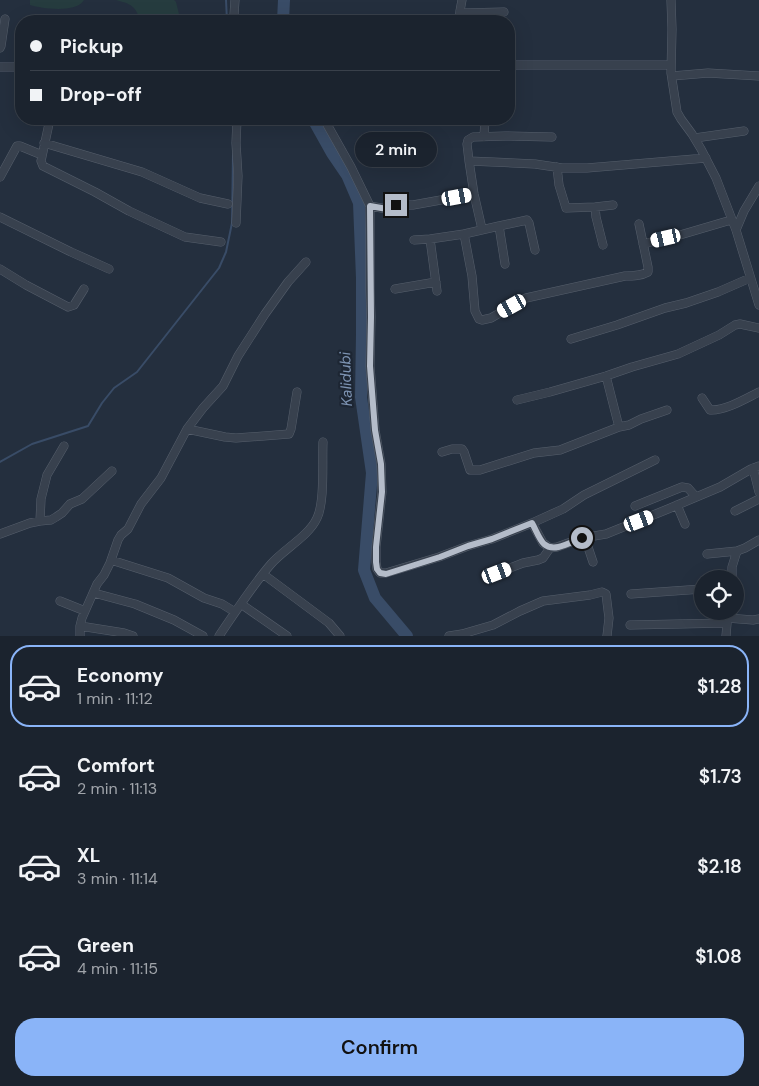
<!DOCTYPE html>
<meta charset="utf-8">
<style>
body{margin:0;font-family:"DM Sans",sans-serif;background:#242b36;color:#f1f3f6;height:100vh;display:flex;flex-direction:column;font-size:19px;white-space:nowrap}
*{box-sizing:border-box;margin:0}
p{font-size:16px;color:#a0a4aa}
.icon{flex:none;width:28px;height:28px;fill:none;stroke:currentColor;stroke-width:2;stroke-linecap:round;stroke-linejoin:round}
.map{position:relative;height:636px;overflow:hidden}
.panel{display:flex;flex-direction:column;background:#1b232e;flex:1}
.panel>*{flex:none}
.hud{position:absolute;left:15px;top:15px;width:500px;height:110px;border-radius:20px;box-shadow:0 5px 20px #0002,0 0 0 1px #39404a;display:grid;align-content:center;height:110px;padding:0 15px;background:#1b232e}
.buttons{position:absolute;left:694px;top:570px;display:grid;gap:10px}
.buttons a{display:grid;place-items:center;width:50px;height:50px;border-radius:50%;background:#1b232e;box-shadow:0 5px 20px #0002,0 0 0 1px #39404a;font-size:25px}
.end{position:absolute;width:22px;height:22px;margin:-11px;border:6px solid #b4bcc9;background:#111;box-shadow:0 0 0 2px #111}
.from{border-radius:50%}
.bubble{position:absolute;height:35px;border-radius:18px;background:#1b232e;box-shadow:0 5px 20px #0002,0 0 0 1px #39404a;font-size:16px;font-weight:600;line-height:35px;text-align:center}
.car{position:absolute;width:15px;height:30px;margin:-15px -8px;border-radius:6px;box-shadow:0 0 4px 1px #0007;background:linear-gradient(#fff 24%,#345 0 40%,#fff 0 76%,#345 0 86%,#fff 0)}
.hud b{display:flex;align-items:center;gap:18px;height:48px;font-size:19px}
.hud b+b{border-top:1px solid #39404a}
.hud i{width:12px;height:12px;background:#f1f3f6}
ul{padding:9px 0 0;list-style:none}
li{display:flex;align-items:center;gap:15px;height:82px;margin:0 10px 8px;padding:0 5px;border:2px solid transparent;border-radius:20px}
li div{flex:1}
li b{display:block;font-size:19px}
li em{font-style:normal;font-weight:600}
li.selected{border-color:#8ab4f8}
li>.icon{width:45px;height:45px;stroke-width:1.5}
.action{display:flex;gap:10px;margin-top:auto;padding:10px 15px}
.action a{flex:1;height:58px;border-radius:20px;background:#8ab4f8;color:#111;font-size:20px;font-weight:600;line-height:58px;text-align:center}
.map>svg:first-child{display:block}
.green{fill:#263c3f}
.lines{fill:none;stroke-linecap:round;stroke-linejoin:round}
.stream{stroke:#394c67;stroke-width:2}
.river{stroke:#394c67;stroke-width:12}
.minor-casing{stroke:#565f6c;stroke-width:9}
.minor{stroke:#38414e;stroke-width:8}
.route{stroke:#b4bcc9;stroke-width:6}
.labels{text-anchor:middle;stroke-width:4.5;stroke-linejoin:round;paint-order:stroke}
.water-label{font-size:15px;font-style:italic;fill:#7c92b1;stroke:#1d2633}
</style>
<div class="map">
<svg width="759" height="636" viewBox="0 0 759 636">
<rect width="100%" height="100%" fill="#242f3e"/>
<path class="green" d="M30,0H84C77,13 43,9 30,5Z
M116,0H174L176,2L179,14L184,21H140C136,6 131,4 116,0Z"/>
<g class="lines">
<path class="stream" d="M226,0L227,21
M0,462L32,444L88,426L102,403L114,388L137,372L219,268L226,252L232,223L233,154"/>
<path class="river" d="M283,21L284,0
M313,119L332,153L347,175L359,203L362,278V334L361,397L372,473L364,570L375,598L407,636"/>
<g class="minor-casing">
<path id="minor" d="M671,0L672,29L671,73L677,112L681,119L692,134L701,149L716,178L736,230L759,305
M460,11L463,13L504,12
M234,21V15L235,0
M459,21L460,11L462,0
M0,48L1,46L5,19
M509,65H671
M0,67H14L21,66
M672,76L708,73L759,76
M50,119L41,161L43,166L95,192L129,211L185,237L221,242
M324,119L351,167L370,206V289L371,317L370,366L375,430L381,464L382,492L376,547V562L377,569L380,573H386L439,557L468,546L492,539L532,523L563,509L584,495L655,460
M484,137L485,119
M695,138L744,131
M44,143L142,172L200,198L228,204
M469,161L535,164L562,168H587L706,158
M557,167L559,185L566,208L595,207L613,205
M0,177L17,146H20L42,155
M370,206L387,209L396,205H413L474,194
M595,207L596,217L603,245
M0,217L71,252L109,269
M236,223L238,176L236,143L237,119
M499,226L527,220L529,223L535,250
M482,229L474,194L469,161L467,144L468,140L473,137L505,136L552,137
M736,230L744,211L759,186
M430,239L437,291
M414,240L430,239L464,234
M643,244L680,235L731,220
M505,264L499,226L464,234L472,276L475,311L479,319L482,320L491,318L526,298L625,276C633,276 641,276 648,272V267L639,224
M0,269L26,285L68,307L74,305L84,289
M395,289L436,282
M571,339L617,325L665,308L686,303L718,292L750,278
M702,398L710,410C725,411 745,399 759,392
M517,400L550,392L606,376L632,367L678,354L719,335L735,325L740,324L759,328
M619,427L629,425L641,419L667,410
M187,429L225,437L236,438L289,434L291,429L297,392
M442,452L452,449H462L464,452L470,470H480L534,453L560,450L619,427L606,376
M753,468L759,492
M677,505L685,524
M635,506L682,487L688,488L696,497
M735,511L759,499
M40,521L41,499L47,475L64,446
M532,523L543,543L550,548L557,547L582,538L606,534L668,509L720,487L751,469L759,466
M0,534L30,523L40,521L51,520L56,517L62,513L70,504L82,499L112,471
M585,538L593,562
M707,554L737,551
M111,560L168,578L204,598L222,604L235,612
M497,573L523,563L538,560L543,558L550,548
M263,574L329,623L340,636
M732,579V567L737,551L745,548L759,540
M94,593L135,604L174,620L203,636
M631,594L702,589
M60,601L85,611
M241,604L287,636
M727,618L753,620L759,619
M630,625L727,623
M80,626L124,633L133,636
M80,636V626L82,618L97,584L104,575L110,563L118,540L121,535L128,529L141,504L161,478L187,429L203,408L223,386L238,356L265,314L288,282L306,262
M219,636C236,611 252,586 271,564C284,549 309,536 317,518C325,502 322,461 323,442
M449,636L462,634L493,625L520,611L543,601L590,595L602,592L606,594L609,618L607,636
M726,636L728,611"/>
</g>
<use href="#minor" class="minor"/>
</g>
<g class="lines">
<path class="route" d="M396,205L387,209L370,206L371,317L370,366L375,430L381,464L382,492L376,547V562L377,569L380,573L386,574L440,557L468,546L492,539L532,523C536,530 539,539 544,544C554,553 571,542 582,538"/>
</g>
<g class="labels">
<g class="water-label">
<text transform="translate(346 379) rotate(-92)" y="5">Kalidubi</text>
</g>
</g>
</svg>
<div class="buttons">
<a><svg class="icon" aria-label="locate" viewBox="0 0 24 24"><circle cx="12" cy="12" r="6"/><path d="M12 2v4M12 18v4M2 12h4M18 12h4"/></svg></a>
</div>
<i class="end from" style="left:582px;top:538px"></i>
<i class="end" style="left:396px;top:205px"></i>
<div class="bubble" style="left:355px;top:132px;width:82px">2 min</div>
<i class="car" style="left:457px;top:197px;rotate:80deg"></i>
<i class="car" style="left:666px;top:238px;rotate:257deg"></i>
<i class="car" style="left:512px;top:306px;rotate:241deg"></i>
<i class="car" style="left:639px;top:521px;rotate:69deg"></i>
<i class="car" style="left:497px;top:573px;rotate:69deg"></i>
<div class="hud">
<b><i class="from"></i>Pickup</b>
<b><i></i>Drop-off</b>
</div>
</div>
<section class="panel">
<ul>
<li class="selected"><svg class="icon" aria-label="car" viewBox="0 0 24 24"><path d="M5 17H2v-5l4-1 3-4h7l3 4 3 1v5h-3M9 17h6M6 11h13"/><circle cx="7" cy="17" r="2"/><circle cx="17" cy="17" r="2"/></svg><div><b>Economy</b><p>1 min · 11:12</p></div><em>$1.28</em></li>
<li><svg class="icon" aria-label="car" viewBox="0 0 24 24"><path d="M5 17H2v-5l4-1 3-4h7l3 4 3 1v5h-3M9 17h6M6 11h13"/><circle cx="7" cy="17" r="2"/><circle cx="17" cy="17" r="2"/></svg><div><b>Comfort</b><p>2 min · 11:13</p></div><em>$1.73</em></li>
<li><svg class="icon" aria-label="car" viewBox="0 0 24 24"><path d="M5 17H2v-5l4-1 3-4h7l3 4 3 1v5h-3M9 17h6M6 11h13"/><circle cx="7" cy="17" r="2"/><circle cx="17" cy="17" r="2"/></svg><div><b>XL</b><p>3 min · 11:14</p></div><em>$2.18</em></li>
<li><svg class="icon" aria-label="car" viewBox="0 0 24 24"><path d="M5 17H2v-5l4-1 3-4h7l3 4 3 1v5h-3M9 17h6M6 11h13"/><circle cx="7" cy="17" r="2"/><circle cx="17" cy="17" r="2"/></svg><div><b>Green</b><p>4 min · 11:15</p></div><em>$1.08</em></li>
</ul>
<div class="action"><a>Confirm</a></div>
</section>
